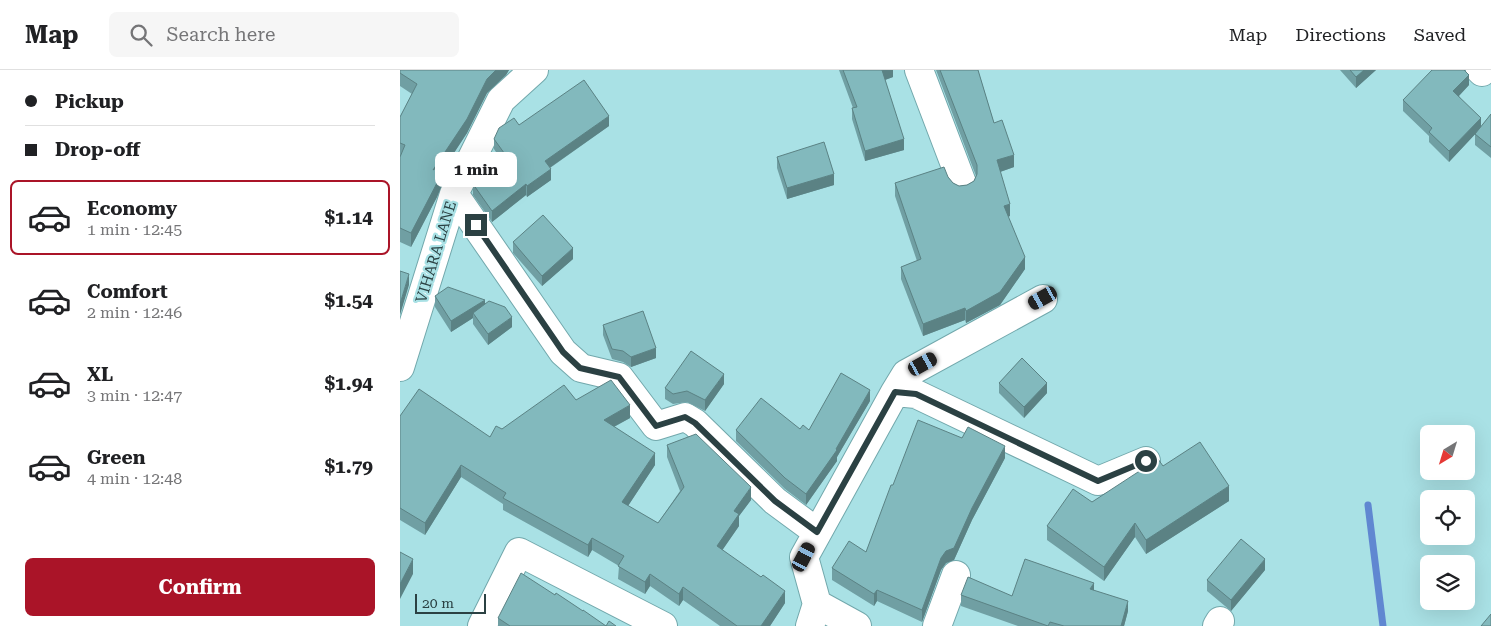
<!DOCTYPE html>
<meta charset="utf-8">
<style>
body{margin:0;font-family:"Roboto Serif",serif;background:#f6f6f6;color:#202124;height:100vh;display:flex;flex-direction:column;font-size:19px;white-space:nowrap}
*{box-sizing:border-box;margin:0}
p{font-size:16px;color:#757577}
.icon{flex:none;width:28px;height:28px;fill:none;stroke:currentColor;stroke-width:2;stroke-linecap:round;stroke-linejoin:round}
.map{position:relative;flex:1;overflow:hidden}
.panel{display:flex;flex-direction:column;background:#fff;width:400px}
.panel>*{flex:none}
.banner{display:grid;align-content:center;height:110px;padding:0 25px;background:#fff}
.needle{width:32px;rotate:218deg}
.buttons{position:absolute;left:1020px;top:355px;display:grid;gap:10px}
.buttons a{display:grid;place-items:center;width:55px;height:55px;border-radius:8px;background:#fff;box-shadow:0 5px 20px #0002;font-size:25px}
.scale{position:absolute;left:15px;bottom:12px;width:71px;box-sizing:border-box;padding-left:5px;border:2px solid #2b4143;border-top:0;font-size:14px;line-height:18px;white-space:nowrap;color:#2b4143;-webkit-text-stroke:4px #a9e1e5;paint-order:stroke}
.end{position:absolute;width:22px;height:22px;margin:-11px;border:6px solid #2b4143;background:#fff;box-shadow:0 0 0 2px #fff}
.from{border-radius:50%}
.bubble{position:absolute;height:35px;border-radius:8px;background:#fff;box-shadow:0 5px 20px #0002;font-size:16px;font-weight:700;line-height:35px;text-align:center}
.car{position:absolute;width:15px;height:30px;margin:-15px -8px;border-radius:6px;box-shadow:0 0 4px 1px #0007;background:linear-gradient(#222 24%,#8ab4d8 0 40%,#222 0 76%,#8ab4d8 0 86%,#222 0)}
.banner b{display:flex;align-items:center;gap:18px;height:48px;font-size:19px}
.banner b+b{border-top:1px solid #e0e0e0}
.banner i{width:12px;height:12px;background:#202124}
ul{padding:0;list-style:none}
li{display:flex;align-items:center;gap:15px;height:75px;margin:0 10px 8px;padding:0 15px;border:2px solid transparent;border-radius:8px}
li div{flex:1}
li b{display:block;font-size:19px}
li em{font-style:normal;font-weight:700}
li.on{border-color:#aa1428}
li>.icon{width:45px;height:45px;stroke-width:1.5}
.primary-button{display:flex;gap:10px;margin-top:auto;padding:10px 25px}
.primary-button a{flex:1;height:58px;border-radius:8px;background:#aa1428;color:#fff;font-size:20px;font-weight:700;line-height:58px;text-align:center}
header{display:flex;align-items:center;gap:30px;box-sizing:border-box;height:70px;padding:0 25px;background:#fff;border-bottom:1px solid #e0e0e0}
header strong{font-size:24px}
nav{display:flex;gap:28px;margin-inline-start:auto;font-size:18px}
.search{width:350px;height:45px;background:#f6f6f6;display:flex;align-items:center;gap:12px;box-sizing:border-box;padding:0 18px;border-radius:8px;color:#757577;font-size:19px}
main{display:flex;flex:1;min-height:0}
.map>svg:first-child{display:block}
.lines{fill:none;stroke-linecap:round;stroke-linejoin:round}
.stream{stroke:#6087d1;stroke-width:7}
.minor-casing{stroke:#72a8ac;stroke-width:30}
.minor{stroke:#fff;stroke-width:28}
.wall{fill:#709fa3}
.shaded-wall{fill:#5b8284}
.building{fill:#82b9bd;stroke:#5b8284}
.route{stroke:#2b4143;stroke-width:6}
.labels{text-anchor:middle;stroke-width:4.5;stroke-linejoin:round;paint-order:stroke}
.street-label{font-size:15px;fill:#2b4143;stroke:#a9e1e5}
</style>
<header>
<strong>Map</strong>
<div class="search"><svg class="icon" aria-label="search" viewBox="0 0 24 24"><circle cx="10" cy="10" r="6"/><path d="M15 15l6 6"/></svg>Search here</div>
<nav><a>Map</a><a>Directions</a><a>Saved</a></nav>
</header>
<main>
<section class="panel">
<div class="banner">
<b><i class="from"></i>Pickup</b>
<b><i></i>Drop-off</b>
</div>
<ul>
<li class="on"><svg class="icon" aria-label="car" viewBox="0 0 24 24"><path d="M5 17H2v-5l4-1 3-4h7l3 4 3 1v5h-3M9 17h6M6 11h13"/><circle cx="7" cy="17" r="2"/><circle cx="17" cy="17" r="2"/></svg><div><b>Economy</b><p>1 min · 12:45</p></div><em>$1.14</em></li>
<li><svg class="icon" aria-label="car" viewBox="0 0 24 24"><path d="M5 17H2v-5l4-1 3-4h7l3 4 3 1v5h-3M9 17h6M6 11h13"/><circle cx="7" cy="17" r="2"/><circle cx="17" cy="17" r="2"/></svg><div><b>Comfort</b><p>2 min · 12:46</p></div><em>$1.54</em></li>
<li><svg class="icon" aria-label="car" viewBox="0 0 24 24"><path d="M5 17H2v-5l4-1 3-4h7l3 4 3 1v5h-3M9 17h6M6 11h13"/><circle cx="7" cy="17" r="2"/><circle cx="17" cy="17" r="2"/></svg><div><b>XL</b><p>3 min · 12:47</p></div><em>$1.94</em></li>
<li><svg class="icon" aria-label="car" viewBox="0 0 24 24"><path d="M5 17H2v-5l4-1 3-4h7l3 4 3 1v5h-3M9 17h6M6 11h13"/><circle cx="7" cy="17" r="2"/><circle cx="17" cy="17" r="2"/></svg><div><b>Green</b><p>4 min · 12:48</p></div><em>$1.79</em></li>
</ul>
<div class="primary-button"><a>Confirm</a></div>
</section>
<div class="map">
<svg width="1091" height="556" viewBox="0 0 1091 556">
<rect width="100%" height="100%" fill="#a9e1e5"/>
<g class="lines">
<path class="stream" d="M968,435L983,556"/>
<g class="minor-casing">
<path id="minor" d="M519,0L562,113
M1080,0L1082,2
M54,124L163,282L181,298L219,307L256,356L285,347L295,353L375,431L417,462
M0,297L54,124L101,30L134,0
M495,322L506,304L643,229
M417,534L457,556
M82,556L119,482L263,556
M410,556L417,534L404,487L495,322L516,324L698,411L746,391
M537,556L556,505
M817,556L820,551"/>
</g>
<use href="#minor" class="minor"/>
</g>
<path class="wall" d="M0,0H109L106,5L87,23L67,63L46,95V105L37,127L11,177L0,172V47L12,24L0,16Z
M439,0H493V7L485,10L504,80L465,91L452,49V38H453Z
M536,0H578L594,53L614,97L600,102L610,146L608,147L625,199L600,235L566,253L565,250L523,266L501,209V197L517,191L495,126V113L548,107L553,113L559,116L567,115L574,111L576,106Z
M940,0H976L956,18Z
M1069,15L1059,26L1081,57L1091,44V88L1075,75V64L1049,92L1029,72V66L1003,41V30Z
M119,55L209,56L150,98L151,110L127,127L126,125L92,152L73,125V114L102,91L94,79V69Z
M377,87L434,115L387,129L377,98Z
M113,172L173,189L142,216L113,183Z
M35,226L85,235L112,257L88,275L73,254V248L51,262L35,237Z
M203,255L256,288L231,297L223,292L212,289L203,265Z
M599,313L647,323L624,348L599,323Z
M324,314L305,341L287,332L273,334L265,329V318Z
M176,330L230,348L214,357L255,395L228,436L258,453L280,421L267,387V375L351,430L339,446V456L322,480L385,533L370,556H320L283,530L279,536L250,516L245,524L218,509L219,496L192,480L188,487L103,440V434L61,407L25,465L0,450V346L90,367L102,359Z
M470,331L437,387V391L406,435L385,419L336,371V360L400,359L409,360Z
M605,388L572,450L554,490L546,493L541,500L522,552L477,531L474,536L432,510V498L466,482L493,415Z
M763,396L829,431L746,484L735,467L704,511L647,470V456L692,432Z
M865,500L831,541L807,521V510Z
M694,521L728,541L724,556H618L561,536V525L612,526Z
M155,525L206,556H216H98V548Z"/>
<path class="shaded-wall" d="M96,0H109L106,5L87,23L67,63L46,95V105L37,127L11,177V163L33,100L87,9Z
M482,0H493V7L482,11Z
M964,0H976L956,18V7Z
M1069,5V15L1053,32V21Z
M209,46V56L145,101V91Z
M1081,48V58L1049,92V81Z
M504,69V80L465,91V81Z
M614,85V97L597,103V90Z
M151,99V110L127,127V116Z
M434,104V115L387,129V118Z
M126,114V125L92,152V141Z
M610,134V146L604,148V136Z
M173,178V189L142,216V206Z
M625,187V199L600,235L566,253V241Z
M9,204V215L0,245V234Z
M85,230V240L73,243V248L51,262V251Z
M565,238V250L523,266V254Z
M112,247V257L88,275V264Z
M256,278V288L231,297V287Z
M324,304V314L305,341V330Z
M647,313V323L624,348V337Z
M470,320V331L437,387V391L406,435V424L436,379Z
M230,335V348L204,362V350Z
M605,376V388L572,450L554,490L546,493L541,500L522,552V540L541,488L572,438Z
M255,383V395L222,445V432Z
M61,395V407L25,465V453Z
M829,416V431L746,484V470Z
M351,417V430L339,446V456L317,488V476L334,441Z
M735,453V467L704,511V497Z
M192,468V480L188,487V475Z
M13,489V504L0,529V514Z
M865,489V500L831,541V530Z
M250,504V516L245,524V512Z
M694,513V524L690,519Z
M283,517V530L279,536V524Z
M477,520V531L474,536V524Z
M385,521V533L370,556H361Z
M728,531V541L724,556H721Z"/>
<path class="building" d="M0,0H96L87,9L67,49L33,100L46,92L37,113L11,163L0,158V87L5,75L0,73V47L17,14L0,3Z
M443,0H482L504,69L465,81L452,38L457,37Z
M540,0H578L594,53L602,50L614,85L597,90L610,134L604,136L625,187L600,222L566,241L565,238L523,254L501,197L521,189L495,113L544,97L548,107L553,113L559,116L567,115L574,111L577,104V95Z
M950,0H964L956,7Z
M1032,0H1064L1069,5L1053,21L1081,48L1049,81L1029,62L1032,58L1003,30Z
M184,10L209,46L145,91L151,99L127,116L126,114L92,141L73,114L107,87L94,69L99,58L114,48L119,55Z
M1091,44V77L1075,64Z
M424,72L434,104L387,118L377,87Z
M143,145L173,178L142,206L113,172Z
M0,201L9,204L0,234Z
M48,217L85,230L51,251L35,226Z
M89,231L105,237L112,247L88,264L73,243Z
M243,241L256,278L231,287L223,281L212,279L203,255Z
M291,281L324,304L305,330L287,321L273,324L265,318Z
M622,288L647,313L624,337L599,313Z
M441,303L470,320L436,379L437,380L406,424L385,408L336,360L361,328L400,359L403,355L409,360Z
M211,310L230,335L204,350L255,383L222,432L258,453L284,417L267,375L296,364L351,417L334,441L339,444L317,476L361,507L363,505L385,521L361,556H337L283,517L279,524L250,504L245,512L218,496L224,486L192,468L188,475L103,428L106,423L61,395L25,453L0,438V346L19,319L90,367L96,356L102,359L164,315L176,330Z
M518,350L562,368L568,357L605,376L572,438L554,478L546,481L541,488L522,540L477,520L474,524L432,498L449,471L466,482L491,415H493Z
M800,372L829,416L746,470L735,453L704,497L647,456L673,419L692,432L758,389L763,396Z
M841,469L865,489L831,530L807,510Z
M0,482L13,489L0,514Z
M625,489L694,513L690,519L728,531L721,556H664L650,552L648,556L561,525L568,507L612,526Z
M121,503L155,525L156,523L183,541V540L206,556L209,551L216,556H110L98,548Z
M1091,544V556H1081Z"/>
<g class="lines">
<path class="route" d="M76,155L163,282L180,298L219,307L256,356L285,347L295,353L375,431L417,462L495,322L516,324L698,411L746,391"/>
</g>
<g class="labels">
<g class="street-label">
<text transform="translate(36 182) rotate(-73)" y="5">VIHARA LANE</text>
</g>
</g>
</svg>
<div class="buttons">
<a><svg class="needle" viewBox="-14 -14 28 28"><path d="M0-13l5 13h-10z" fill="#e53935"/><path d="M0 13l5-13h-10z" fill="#757577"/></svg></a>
<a><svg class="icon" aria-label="locate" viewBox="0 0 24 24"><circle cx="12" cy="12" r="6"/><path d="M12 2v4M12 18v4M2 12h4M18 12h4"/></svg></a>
<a><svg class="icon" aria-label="layers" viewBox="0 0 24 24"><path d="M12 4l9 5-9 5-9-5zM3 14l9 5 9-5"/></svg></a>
</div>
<div class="scale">20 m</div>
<i class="end from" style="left:746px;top:391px"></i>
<i class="end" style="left:76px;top:155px"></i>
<div class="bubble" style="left:35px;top:82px;width:82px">1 min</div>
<i class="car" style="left:643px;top:228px;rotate:241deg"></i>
<i class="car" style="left:523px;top:294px;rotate:61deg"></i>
<i class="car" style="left:404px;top:487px;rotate:28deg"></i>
</div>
</main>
